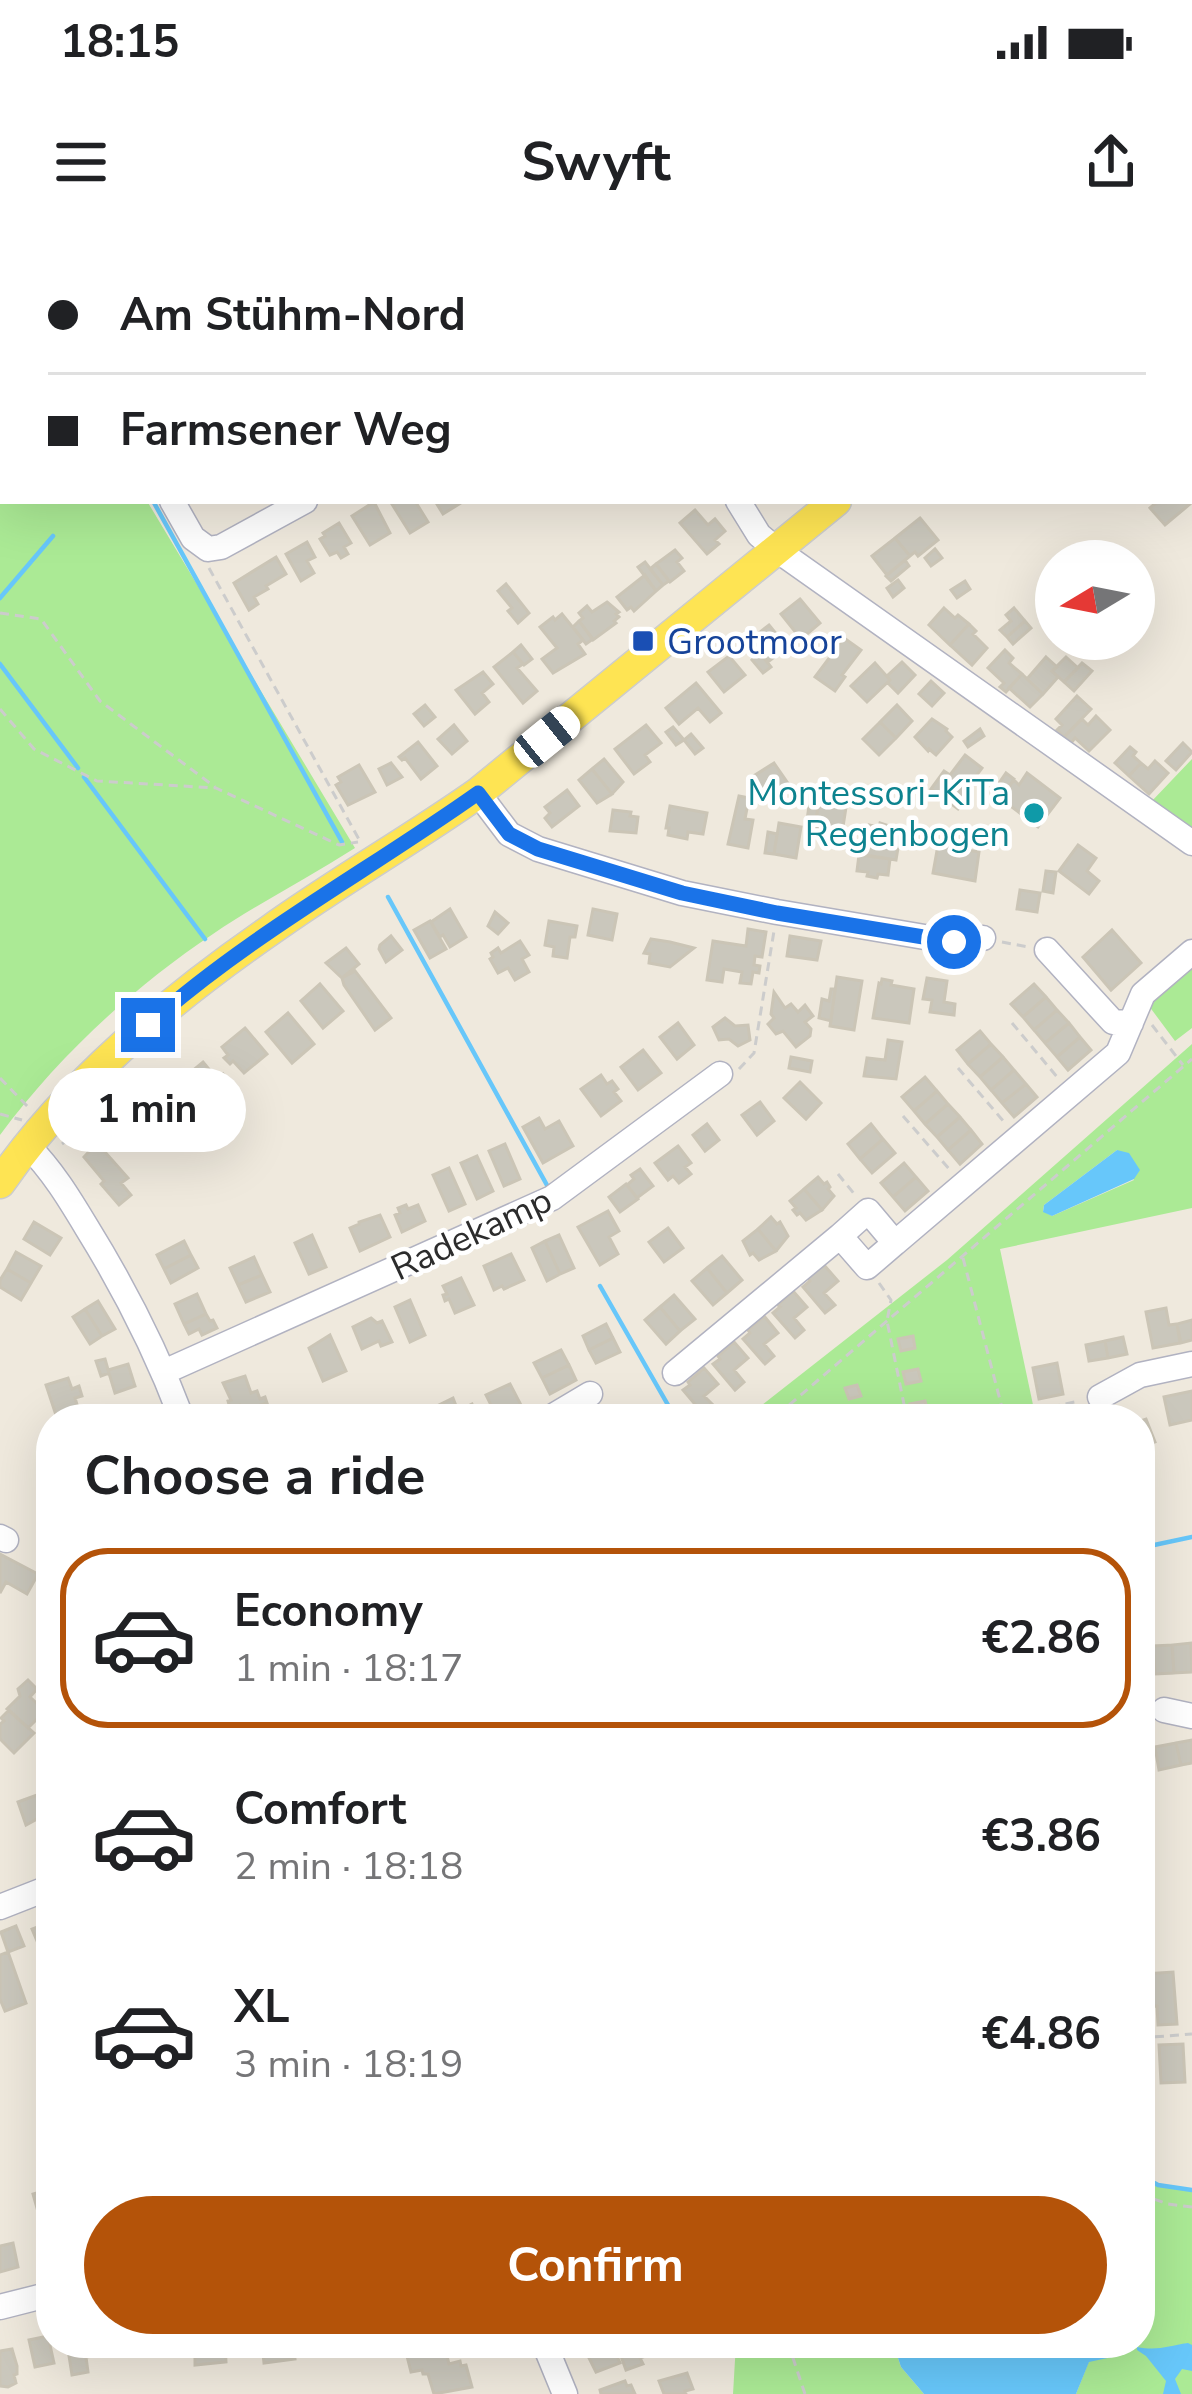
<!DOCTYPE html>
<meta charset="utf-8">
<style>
body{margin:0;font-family:"Nunito Sans",sans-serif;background:#f2f2f2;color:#202124;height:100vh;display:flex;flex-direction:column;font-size:45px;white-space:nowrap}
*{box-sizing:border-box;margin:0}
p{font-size:39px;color:#757577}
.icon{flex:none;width:66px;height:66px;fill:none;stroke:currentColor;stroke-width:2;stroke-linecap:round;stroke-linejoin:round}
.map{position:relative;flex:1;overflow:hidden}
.sheet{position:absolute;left:36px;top:1164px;width:1119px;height:954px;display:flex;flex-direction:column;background:#fff;border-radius:48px;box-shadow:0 12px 48px #0002}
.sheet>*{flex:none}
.guide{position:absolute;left:0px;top:0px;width:1194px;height:264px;box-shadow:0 12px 48px #0002;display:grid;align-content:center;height:264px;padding:0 48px;background:#fff}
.needle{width:78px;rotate:260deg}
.fabs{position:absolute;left:1035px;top:300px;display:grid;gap:24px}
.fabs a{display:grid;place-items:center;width:120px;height:120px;border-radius:50%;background:#fff;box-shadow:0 12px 48px #0002;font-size:60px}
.end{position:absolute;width:54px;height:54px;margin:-27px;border:15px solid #1a73e8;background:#fff;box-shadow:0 0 0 6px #fff}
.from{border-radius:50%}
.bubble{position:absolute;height:84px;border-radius:42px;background:#fff;box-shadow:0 12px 48px #0002;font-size:39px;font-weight:700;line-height:84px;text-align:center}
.car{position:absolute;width:36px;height:72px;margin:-36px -18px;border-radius:15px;box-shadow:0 0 9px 3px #0007;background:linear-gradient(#fff 24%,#345 0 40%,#fff 0 76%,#345 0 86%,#fff 0)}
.guide b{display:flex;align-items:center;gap:42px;height:114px;font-size:45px}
.guide b+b{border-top:3px solid #e0e0e0}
.guide i{width:30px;height:30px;background:#202124}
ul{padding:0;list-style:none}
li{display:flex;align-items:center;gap:36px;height:180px;margin:0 24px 18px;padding:0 24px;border:6px solid transparent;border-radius:48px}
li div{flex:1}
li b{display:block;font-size:45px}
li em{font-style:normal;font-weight:700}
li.selected{border-color:#b45309}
li>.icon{width:108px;height:108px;stroke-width:1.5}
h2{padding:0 48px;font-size:54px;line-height:144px}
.cta{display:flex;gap:24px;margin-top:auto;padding:24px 48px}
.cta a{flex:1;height:138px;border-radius:72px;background:#b45309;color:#fff;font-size:48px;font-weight:700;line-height:138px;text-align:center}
.status{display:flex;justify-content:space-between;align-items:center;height:84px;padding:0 60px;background:#fff;direction:ltr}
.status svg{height:33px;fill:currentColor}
header{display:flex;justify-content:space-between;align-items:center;height:156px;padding:0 48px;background:#fff;font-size:54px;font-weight:700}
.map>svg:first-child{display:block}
.green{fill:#abea95;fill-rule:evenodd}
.water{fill:#67c7fa}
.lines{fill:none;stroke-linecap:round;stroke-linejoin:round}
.stream{stroke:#67c7fa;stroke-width:4.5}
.building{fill:#cac7bc;stroke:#cbc5b6;stroke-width:3}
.minor-casing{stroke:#b1b2c1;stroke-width:27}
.major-casing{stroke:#ccc;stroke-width:33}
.path{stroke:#ccc;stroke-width:3;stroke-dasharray:9 6;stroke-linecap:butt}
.minor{stroke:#fff;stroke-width:24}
.major{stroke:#fee453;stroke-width:30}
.route{stroke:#1a73e8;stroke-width:15}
.transit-dot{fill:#1a4fb4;stroke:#fff;stroke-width:4.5}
.culture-dot{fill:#0f9aa8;stroke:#fff;stroke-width:4.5}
.labels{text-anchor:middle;stroke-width:9;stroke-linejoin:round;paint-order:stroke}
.transit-label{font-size:36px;fill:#164399;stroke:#fff;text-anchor:start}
.culture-label{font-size:36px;fill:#0d838f;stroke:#fff;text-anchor:end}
.street-label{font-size:36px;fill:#2c2c2c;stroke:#fff}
</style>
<div class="status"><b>18:15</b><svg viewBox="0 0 49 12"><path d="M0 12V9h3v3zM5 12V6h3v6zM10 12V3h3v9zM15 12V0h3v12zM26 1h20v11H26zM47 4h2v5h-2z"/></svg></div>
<header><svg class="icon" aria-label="menu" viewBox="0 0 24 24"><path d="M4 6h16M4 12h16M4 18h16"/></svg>Swyft<svg class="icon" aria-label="share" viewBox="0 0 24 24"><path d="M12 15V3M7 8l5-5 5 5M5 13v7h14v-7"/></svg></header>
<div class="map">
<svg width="1192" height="2154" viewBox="0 0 1192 2154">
<rect width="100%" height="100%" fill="#efe9dd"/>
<path class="green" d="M0,17L3,22V261H147L355,608C308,638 259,663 213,694C132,748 58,817 0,895Z
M1192,519V590L1151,562Z
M1192,727V788L1175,801L1146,762Z
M1192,804V968L1000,1009L1036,1179H744L947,1020ZM1117,910L1134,940L1052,976L1043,971L1044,965Z
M1140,1739L1155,1946L1192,1949V2154H1076L1089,2121L1116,2116L1122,2103H1140Z
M736,2103H893L901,2127L924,2154H733Z"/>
<path class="water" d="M1117,910L1129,913L1140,930L1134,939L1052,976L1043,972L1044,965Z
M893,2103H1122L1117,2116L1089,2122L1076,2154H924L901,2127Z
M1188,2103L1192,2105V2131L1182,2129L1175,2139L1181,2154H1163L1166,2141L1146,2116L1137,2110V2107C1158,2111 1168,2106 1188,2103Z"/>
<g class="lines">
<path class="stream" d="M7,0L8,3
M0,131H3
M0,154L3,162
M153,261L342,602
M0,358L53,296
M0,424L78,528
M84,537L205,699
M388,657L548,947
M600,1046L676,1179
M1140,1308L1192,1297
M1140,1886V1888
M1140,1935L1158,1945L1192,1950"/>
</g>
<path class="building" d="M390,261H415L428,282L410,293Z
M435,261H464L443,274Z
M1158,261H1188L1190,264L1165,285L1150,268Z
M374,262L390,293L370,305L352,276Z
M695,270L708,285L715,279L725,291L715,300L719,304L707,314L680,283Z
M920,278L938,300L918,316L915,312L910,316L895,298Z
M339,283L351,303L344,307L348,314L341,318L337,312L330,315L320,299L325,296L323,293Z
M895,298L910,316L887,335L872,316Z
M307,302L315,317L307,321L314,333L301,341L286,314Z
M935,309L942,318L931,326L925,318Z
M675,310L682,318L677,322L684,331L670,342L656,324Z
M276,317L286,334L266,346L268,349L254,357L258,364L249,370L234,343Z
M905,320L909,326L891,341L886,336Z
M645,322L663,345L656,351L638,327Z
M656,324L669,341L663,345L650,329Z
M645,335L656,351L634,371L631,367L627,370L617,357Z
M898,340L904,348L893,357L887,348Z
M965,341L970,349L957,358L951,350Z
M506,344L529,373L518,383L508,371L512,368L498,351Z
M800,359L820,383L801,399L781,374Z
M607,362L619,372L616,374L619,377L614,381L616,383L593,400L579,381L583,378L579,373L587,366L592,372Z
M944,368L955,378L958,375L969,384L950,405L929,385Z
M1014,368L1025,381L1007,397L1000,390L1011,381L1006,375Z
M562,374L583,400L578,404L585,414L553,433L542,419L557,408L540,387L553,377L555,380Z
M579,381L593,399L586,404L573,387Z
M1025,381L1031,388L1013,404L1007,397Z
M969,384L976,391L973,394L987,408L972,425L950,405Z
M769,385L787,407L768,422L750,400Z
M844,398L861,410L842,435L845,437L835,451L815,437L833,413L830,411L837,402L839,404Z
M521,405L532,419L524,425L513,412Z
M1005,410L1013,418L1009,423L1022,434L1006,452L1000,447L1004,443L988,428Z
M513,412L523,424L517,428L537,451L523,463L494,427Z
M760,413L771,427L763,433L752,420Z
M729,416L745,435L724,452L708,432Z
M1046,417L1057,427L1052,431L1058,437L1043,454L1027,439Z
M1066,417L1078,428L1064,442L1052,431Z
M902,422L915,435L898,453L888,443L890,440L887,436Z
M875,423L890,440L867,462L851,446Z
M1082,423L1092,431L1074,451L1064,442Z
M483,432L493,444L482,453L489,462L475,474L456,450Z
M1022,434L1043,454L1030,467L1009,448Z
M931,441L944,453L932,466L919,454Z
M696,443L721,473L710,482L698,468L679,484L666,468Z
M1077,456L1091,469L1064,497L1057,490L1062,485L1056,479Z
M425,465L435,477L424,486L414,474Z
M897,465L912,481L896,498L880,482Z
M1096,476L1110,490L1089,511L1075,498L1071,503L1064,497L1082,479L1088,485Z
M932,479L947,489L946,491L952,497L936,515L929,509L928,511L915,497Z
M880,482L896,498L879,515L863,499Z
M454,485L467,501L452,514L438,499Z
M646,485L661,503L645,515L650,522L634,534L615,509Z
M673,487L684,500L676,505L666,492Z
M980,489L984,496L968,507L964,501Z
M691,494L703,508L695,514L684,500Z
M418,502L437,526L421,539L405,518L402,520L399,517Z
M1183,503L1192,512L1176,530L1166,521Z
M1130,507L1136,512L1133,516L1141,523L1129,536L1115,523Z
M965,515L982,528L967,548L971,551L958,569L931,549L944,531L950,535Z
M604,519L623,542L612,554L592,529Z
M1155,521L1168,533L1149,554L1129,536L1141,523L1148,529Z
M391,523L402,537L387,545L379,529Z
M774,523L792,549L770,563L752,537Z
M359,525L375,552L348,565L336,545L341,542L338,537Z
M592,529L612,554L597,563L579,540Z
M1006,533L1014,539L1003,555L995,549Z
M1027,533L1060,558L1038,587L1000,558L1014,540L1019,545Z
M567,550L579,566L552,587L545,578L550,573L545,567Z
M739,556L749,558L745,579L753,580L748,608L728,604Z
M819,557L847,561L842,593L815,589Z
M670,566L707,573L703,594L688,592L687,599L668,595L669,588H666Z
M809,566L818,567L815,589L806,587Z
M613,570L631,572L630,576L638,577L636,593L610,591Z
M779,583L801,587L796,618L774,614Z
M880,583L901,590L896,620L865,615L866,606L863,605L869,585L879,587Z
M768,592L777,594L774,614L765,613Z
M938,605L979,612L975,641L933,633Z
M1078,605L1096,618L1087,631L1099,641L1089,654L1059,631Z
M859,615L890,619L888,635L878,634L877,638L867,636L868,632L857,631Z
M1046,631L1056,632L1053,653L1043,651Z
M1020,650L1040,653L1037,672L1017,669Z
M450,669L466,697L450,707L443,695L440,697L431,682Z
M593,669L617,674L612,700L588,695Z
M495,672L508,683L498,694L488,686Z
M430,681L446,709L430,718L414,690Z
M549,681L577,686L575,697H570L567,718L553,716L554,707L545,705Z
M748,689L766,692L762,717L755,716L754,725L760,726L759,733L753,732L751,744L740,743L742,732L724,729L722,742L707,740L713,701L746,706Z
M1112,690L1141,723L1111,750L1083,717Z
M391,696L402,710L386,722L379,709L380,705Z
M790,696L821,701L817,720L787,716Z
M651,699L670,702L694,708L670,727L649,723L650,714L644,713Z
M520,701L529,715L522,719L529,732L515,740L508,728L498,733L490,719L493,717L491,713L498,708L501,713Z
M346,708L359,724L342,738L326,723Z
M355,731L391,778L375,790L344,745L342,738Z
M837,737L862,741L854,790L830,786Z
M927,738L947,741L944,762L955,764L954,775L930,772L932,760L923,759Z
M882,739L892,741L891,745L914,749L909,783L873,778L879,743L881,744Z
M320,744L343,771L323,788L301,761Z
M1034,744L1046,757L1023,777L1011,764Z
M831,749H835L831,781L819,778L822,759L829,761Z
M774,752L785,768L791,764L798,772L805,765L813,776L805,782L811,789L810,796L796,807L783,791L776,794L768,784L774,778L771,774Z
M1046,757L1057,770L1034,790L1023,777Z
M1057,770L1069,783L1045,803L1034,790Z
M288,773L314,804L292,823L266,792Z
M725,778L735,786L748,785L750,800L738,806L729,799L719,800L713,787Z
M678,783L694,805L677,819L660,797Z
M1069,783L1080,797L1057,817L1045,803Z
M245,788L267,814L244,833L233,821L230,824L224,818L228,815L222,807Z
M980,791L991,804L968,824L957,810Z
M1080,797L1091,810L1068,830L1057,817Z
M888,800L902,802L896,839L864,836L867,818L885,820Z
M991,804L1003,817L980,837L968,824Z
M643,810L661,833L638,850L621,827Z
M791,817L812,821L810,832L789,828Z
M1003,817L1014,830L991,850L980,837Z
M203,822L217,839L223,834L234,848L226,855L223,851L208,864L185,837Z
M1014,830L1026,844L1002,863L991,850Z
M601,835L607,844L612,841L618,849L614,852L621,861L601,876L581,849Z
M171,836L182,849L169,860L158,847Z
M925,837L937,851L914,871L902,857Z
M800,842L821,863L806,879L784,858Z
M1026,844L1037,857L1014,877L1002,863Z
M161,850L177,869L180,867L200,891L180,908L145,863Z
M937,851L948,864L925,884L914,871Z
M760,862L774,881L757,895L742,875Z
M135,864L145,877L133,887L123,874Z
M948,864L960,877L937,897L925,884Z
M960,877L971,890L948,910L937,897Z
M126,878L141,896L125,909L110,892Z
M539,878L545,889L559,881L573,906L543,923L523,887Z
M707,884L719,900L705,911L693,895Z
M871,884L883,899L860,919L848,904Z
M971,890L982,904L960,924L948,910Z
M883,899L895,913L872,933L860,919Z
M97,903L128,938L121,943L131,955L119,965L101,944L104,941L84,917Z
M505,904L520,939L504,946L489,911Z
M678,906L691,923L685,927L691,934L679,943L673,936L668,940L655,923Z
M477,916L493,951L477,959L461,923Z
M904,923L916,937L893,957L881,943Z
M449,928L465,964L449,971L433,935Z
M640,929L653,946L637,958L627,945L634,939L631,935Z
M818,937L824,944L827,942L830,947L828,949L834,956L822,970L804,949Z
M916,937L928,951L905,971L893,957Z
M626,944L638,959L620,972L609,957Z
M804,949L822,970L806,980L800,973L797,975L793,970L796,968L790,961Z
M406,965L408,969L418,965L425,981L402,992L395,975L400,973L398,968Z
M608,971L619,991L609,997L618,1014L600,1025L578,987Z
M380,975L390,997L360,1011L350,988L359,984V982Z
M771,977L777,984L780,982L788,996L776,1011L758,989Z
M34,982L61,998L50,1015L24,999Z
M668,988L683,1008L664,1022L649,1002Z
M758,989L776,1011L759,1020L753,1013L750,1015L743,1001Z
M312,995L326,1027L309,1034L295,1003Z
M559,995L574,1028L560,1034L545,1001Z
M184,1001L191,1015L164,1029L157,1015Z
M545,1001L560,1034L547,1041L532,1008Z
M16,1012L41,1026L31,1043L7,1029Z
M511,1014L524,1040L504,1049L502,1046L494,1050L484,1026Z
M191,1015L198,1028L171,1043L164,1029Z
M722,1016L742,1040L727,1053L707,1028Z
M254,1017L262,1035L238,1045L230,1028Z
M824,1025L838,1041L824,1053L835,1065L825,1073L803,1047L810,1041L808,1038Z
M707,1028L727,1053L713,1065L692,1041Z
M7,1029L31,1043L21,1060L0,1047V1040Z
M262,1035L270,1052L246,1062L238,1045Z
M461,1038L474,1065L455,1073L449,1059L445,1061L443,1055L447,1054L443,1046Z
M793,1051L807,1067L794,1078L804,1090L795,1098L773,1073L780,1067L778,1065Z
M197,1054L206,1074L184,1084L175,1064Z
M674,1055L695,1079L680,1091L660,1067Z
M410,1060L425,1095L410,1102L395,1067Z
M98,1061L115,1089L102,1096L85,1069Z
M660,1067L680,1091L666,1104L645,1080Z
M1166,1068L1169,1085L1177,1084L1180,1103L1153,1108L1146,1072Z
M85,1069L102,1096L90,1104L73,1077Z
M206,1074L210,1081L213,1080L217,1088L202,1095L199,1089L189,1094L184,1084Z
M764,1076L778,1093L764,1104L774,1116L765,1124L743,1099L750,1093L748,1090Z
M371,1078L377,1083L382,1081L392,1102L381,1106L379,1101L362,1109L353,1087Z
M1192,1080V1100L1181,1103L1177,1084Z
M606,1084L613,1098L589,1110L583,1096Z
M330,1095L346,1131L323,1141L309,1108Z
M913,1096L915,1108L901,1111L898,1099Z
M1123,1097L1127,1114L1108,1118L1105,1101Z
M613,1098L620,1112L596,1123L589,1110Z
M1105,1101L1108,1118L1089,1121L1086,1105Z
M734,1102L748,1118L734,1130L744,1142L735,1150L713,1124L720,1119L718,1116Z
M561,1110L569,1125L542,1138L534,1123Z
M105,1119L109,1133L101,1136L96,1121Z
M1057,1123L1063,1154L1039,1159L1033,1128Z
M128,1124L135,1146L115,1153L108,1130Z
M569,1125L576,1140L550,1154L542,1138Z
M704,1128L718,1144L704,1156L715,1167L705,1176L683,1150L690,1145L688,1142Z
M918,1129L921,1141L906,1144L903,1132Z
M245,1136L251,1153L257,1151L260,1159L265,1157L267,1163L242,1171L240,1165L230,1168L228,1161L231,1160L223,1143Z
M68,1138L72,1149L79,1146L82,1156L75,1158L79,1171L57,1178L46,1145Z
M510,1144L522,1167L498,1179L486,1155Z
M857,1145L861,1156L849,1159L845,1148Z
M1192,1151V1180L1170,1185L1164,1157Z
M453,1158L458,1171L472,1164L479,1179H443L437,1166Z
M925,1161L928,1173L913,1176L910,1164Z
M1146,1179L1155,1202L1140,1208V1181Z
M51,1256V1275H46V1284H38L39,1260Z
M0,1314L38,1334L27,1354L6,1342L0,1353Z
M1191,1403L1192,1432L1174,1433L1172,1405Z
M1172,1405L1174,1433L1155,1434L1153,1406Z
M28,1440L37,1449L30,1457L45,1471L28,1488L7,1469L20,1456L18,1449Z
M9,1470L34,1493L14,1513L0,1499V1484L4,1481L1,1478Z
M1192,1500V1523L1181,1525L1176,1503Z
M1176,1503L1181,1525L1159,1530L1155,1507Z
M51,1550V1580L41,1584L39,1578L26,1585L18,1562Z
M51,1682V1718L45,1720L32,1689Z
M16,1686L24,1706L8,1712L1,1692Z
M8,1712L26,1763L5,1771L0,1759V1715Z
M1173,1732L1177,1784L1158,1785L1157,1766L1147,1767L1144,1734Z
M1183,1804L1185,1842L1161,1843L1159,1805Z
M51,1949V1998L46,2000L33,1954Z
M13,2003L18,2027L0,2032V2006Z
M48,2096L54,2123L35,2127L29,2100Z
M67,2103H92L94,2116L86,2117L88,2132L72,2135Z
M195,2103H225L226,2122L195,2125Z
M262,2103H293L295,2119L264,2123Z
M425,2103H444L449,2124L460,2121L461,2126L466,2125L472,2147L434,2154L428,2134H423L422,2130L411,2132L405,2108Z
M592,2103H609L611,2110L614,2109L620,2123L596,2132L586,2112L595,2109Z
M623,2103H669L671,2107L640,2118L643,2124L626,2130L617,2105Z
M12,2109L17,2126V2134L14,2135L16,2143L8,2147L0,2146V2111Z
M687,2133L693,2149L685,2151L686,2154H664L659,2141Z
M625,2141L627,2146L631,2145L635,2154H601L600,2150Z"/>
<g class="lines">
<g class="minor-casing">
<path id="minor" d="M578,0L580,3
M873,0L875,3
M32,3L37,0
M126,3L132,0
M149,3L155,0
M1191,198H1192
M172,261L193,298L208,309L221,307L305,261
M738,261L759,295L777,310L1192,603
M478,553L509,594L538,609L682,653L777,672L954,702L983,698
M1047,710L1113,782L1131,783
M27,905C52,930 69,958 87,988C126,1051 156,1110 182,1179
M895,1003L867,1027L840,996L868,971L895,1003L1118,813L1143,754L1192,712
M164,1132L552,958L720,834
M675,1133L840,996
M1100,1157L1140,1135L1192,1124
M548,1179L590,1154
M0,1297L6,1300
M1164,1470L1192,1476
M0,1667L51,1647
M0,2067L51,2054
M544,2103L565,2154"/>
</g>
<g class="major-casing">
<path id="major" d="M1131,3L1135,0
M1161,3L1165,0
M0,943C68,844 171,759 269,691C337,642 410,601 478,553L836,261"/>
</g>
<path class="path" d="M1037,0L1039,3
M957,3L962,0
M1191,104L1192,105
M0,126L3,125
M1191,152L1192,151
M209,328L361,603
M0,373L41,379L100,461L215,547
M0,469L34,509L97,541L216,548L339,605L358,602
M1002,702L1028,707
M1012,783L1058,838
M1152,785L1183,825
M958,828L1005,883
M739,829L754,813L774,691
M0,838L28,867
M0,874L22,880
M903,876L950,930
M62,904L85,886L109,854
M838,934L856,956
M963,1018L1005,1179
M879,1043L891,1060L887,1081L907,1179
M1007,1177L1079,1161
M791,1179L788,1166L1192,819
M1140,1798L1192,1794
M1140,1954L1168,1964L1192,1967
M788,2103L805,2154"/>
<use href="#minor" class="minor"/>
<use href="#major" class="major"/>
</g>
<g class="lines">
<path class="route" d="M148,785C249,695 368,631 478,553L509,594L538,609L682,653L777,673L954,702"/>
</g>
<rect class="transit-dot" x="631" y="389" width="24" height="24" rx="6"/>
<circle class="culture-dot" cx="1034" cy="573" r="12"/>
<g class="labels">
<g class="transit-label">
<text x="667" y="414">Grootmoor</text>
</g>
<g class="culture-label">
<text x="1010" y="565">Montessori-KiTa<tspan x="1010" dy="41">Regenbogen</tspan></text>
</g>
<g class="street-label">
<text transform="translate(471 993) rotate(-25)" y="13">Radekamp</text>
</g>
</g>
</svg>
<div class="fabs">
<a><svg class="needle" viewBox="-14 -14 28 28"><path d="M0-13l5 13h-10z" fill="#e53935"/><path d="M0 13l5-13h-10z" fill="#757577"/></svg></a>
</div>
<i class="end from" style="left:954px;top:702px"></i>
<i class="end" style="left:148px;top:785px"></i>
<div class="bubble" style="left:48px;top:828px;width:198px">1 min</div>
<i class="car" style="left:547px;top:497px;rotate:51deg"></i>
<div class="guide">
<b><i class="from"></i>Am Stühm-Nord</b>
<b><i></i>Farmsener Weg</b>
</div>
<section class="sheet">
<h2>Choose a ride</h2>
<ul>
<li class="selected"><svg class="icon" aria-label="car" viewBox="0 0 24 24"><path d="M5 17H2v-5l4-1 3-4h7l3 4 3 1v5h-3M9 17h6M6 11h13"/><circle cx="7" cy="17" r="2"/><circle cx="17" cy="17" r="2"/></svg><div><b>Economy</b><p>1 min · 18:17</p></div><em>€2.86</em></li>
<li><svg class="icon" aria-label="car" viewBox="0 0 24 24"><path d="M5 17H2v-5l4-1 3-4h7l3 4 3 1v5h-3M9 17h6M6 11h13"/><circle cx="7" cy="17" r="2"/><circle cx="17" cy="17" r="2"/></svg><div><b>Comfort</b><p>2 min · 18:18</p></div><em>€3.86</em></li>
<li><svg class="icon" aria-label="car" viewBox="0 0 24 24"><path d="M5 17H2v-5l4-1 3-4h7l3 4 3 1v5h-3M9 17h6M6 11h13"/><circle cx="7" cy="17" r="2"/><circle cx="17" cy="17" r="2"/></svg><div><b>XL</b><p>3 min · 18:19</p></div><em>€4.86</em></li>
</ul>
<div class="cta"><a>Confirm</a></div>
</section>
</div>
